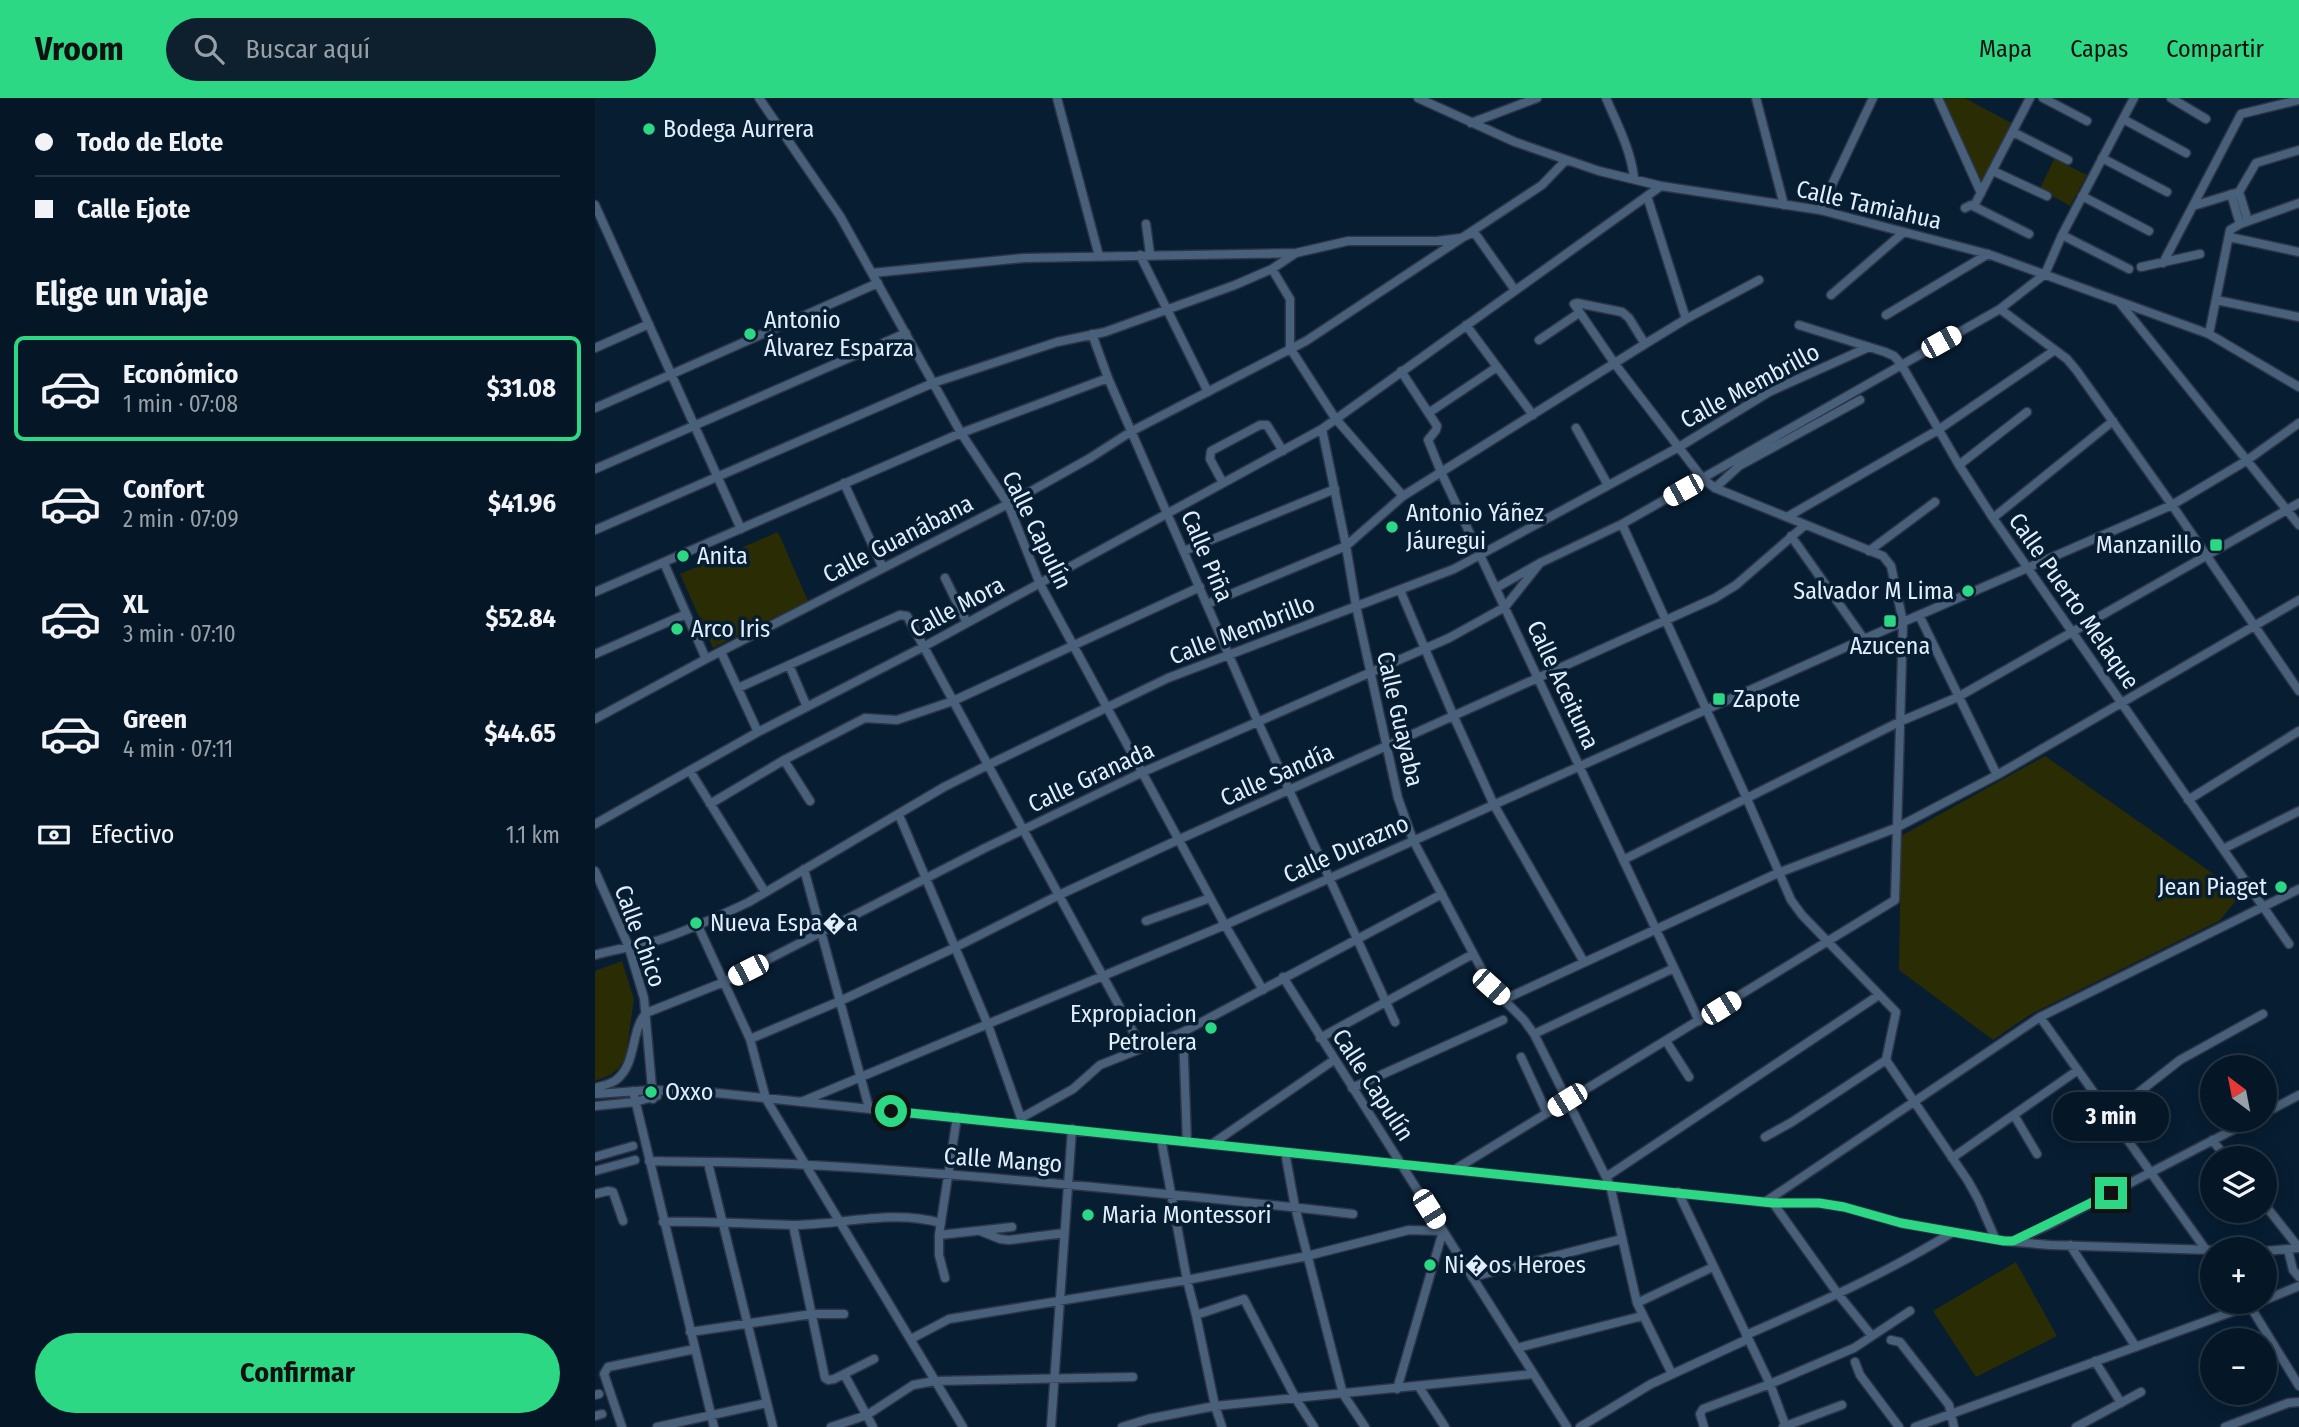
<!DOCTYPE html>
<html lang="es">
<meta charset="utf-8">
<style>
body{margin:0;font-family:"Fira Sans Condensed",sans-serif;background:#0e1f2e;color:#f1f3f6;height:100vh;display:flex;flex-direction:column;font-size:26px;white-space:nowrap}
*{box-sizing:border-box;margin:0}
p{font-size:23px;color:#979fa7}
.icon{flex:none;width:38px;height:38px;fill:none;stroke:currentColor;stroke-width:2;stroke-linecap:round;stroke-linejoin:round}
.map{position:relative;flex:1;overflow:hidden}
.sheet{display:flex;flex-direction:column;background:#051626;width:595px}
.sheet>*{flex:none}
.guide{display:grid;align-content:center;height:154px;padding:0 35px;background:#051626}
.needle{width:46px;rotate:328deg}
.controls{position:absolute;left:1605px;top:957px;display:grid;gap:14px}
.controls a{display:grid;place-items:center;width:77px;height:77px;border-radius:50%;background:#051626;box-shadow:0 4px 18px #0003,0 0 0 2px #263543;font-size:35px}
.end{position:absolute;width:32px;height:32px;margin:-16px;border:9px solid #2cd884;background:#111;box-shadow:0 0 0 4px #111}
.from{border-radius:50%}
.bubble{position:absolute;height:49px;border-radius:24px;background:#051626;box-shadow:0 4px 18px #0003,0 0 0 2px #263543;font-size:23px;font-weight:700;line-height:49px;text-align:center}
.car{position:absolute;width:21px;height:42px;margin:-21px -10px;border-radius:9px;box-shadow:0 0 5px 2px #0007;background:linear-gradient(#fff 24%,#345 0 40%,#fff 0 76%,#345 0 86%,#fff 0)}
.guide b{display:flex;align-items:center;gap:24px;height:66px;font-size:26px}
.guide b+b{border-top:2px solid #263543}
.guide i{width:18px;height:18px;background:#f1f3f6}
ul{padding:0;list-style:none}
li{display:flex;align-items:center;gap:21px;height:105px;margin:0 14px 10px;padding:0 21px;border:4px solid transparent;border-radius:10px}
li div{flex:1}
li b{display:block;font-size:26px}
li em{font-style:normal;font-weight:700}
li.selected{border-color:#2cd884}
li>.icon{width:63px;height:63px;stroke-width:1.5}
h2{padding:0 35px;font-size:32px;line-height:84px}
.pay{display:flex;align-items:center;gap:18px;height:77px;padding:0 35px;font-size:26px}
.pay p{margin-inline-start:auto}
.primary-button{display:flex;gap:14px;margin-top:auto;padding:14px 35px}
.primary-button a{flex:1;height:80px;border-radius:42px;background:#2cd884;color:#111;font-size:28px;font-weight:700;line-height:80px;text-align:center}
header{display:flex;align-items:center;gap:42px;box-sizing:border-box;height:98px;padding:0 35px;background:#2cd884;color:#111}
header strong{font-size:33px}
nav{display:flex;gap:38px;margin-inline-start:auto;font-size:24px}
.search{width:490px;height:63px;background:#0e1f2e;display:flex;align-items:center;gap:18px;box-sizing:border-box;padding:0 24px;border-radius:38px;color:#979fa7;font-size:26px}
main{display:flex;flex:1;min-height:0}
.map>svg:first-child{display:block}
.green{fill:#2a2d04}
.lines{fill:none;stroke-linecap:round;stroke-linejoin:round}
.minor-casing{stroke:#2d3447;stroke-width:11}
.minor{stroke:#486079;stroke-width:8}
.route{stroke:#2cd884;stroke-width:9}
.poi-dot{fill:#2cd884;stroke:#071d32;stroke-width:2.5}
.labels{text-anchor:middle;stroke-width:7;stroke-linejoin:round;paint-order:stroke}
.poi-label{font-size:24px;fill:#e0eefd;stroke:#071d32;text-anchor:start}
.street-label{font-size:24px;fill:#e0eefd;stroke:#071d32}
</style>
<header>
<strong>Vroom</strong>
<div class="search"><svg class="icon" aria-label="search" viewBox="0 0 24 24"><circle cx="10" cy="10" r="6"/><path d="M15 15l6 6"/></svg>Buscar aquí</div>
<nav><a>Mapa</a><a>Capas</a><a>Compartir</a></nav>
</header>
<main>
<section class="sheet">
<div class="guide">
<b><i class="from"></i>Todo de Elote</b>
<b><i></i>Calle Ejote</b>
</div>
<h2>Elige un viaje</h2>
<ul>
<li class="selected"><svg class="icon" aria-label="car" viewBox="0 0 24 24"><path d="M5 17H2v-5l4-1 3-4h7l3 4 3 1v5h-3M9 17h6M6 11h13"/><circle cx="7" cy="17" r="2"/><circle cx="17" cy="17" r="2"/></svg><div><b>Económico</b><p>1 min · 07:08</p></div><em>$31.08</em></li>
<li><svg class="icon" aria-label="car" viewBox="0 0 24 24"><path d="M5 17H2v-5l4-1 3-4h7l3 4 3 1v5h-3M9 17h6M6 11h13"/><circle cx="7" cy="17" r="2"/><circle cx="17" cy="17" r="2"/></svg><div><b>Confort</b><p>2 min · 07:09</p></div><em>$41.96</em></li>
<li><svg class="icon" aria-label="car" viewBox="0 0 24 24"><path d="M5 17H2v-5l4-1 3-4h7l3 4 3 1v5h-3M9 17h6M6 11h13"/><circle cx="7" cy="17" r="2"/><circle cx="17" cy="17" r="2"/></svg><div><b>XL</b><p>3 min · 07:10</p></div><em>$52.84</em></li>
<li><svg class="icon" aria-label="car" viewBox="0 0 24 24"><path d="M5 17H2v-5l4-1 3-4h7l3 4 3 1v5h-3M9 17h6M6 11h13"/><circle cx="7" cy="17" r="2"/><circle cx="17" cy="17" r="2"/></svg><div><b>Green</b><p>4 min · 07:11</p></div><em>$44.65</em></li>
</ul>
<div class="pay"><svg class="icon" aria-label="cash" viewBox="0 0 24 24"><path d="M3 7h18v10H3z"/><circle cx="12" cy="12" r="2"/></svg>Efectivo<p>1.1 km</p></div>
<div class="primary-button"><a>Confirmar</a></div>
</section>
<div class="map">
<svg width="1704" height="1329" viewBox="0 0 1704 1329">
<rect width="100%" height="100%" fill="#071d32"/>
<path class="green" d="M1347,0H1370L1418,26L1386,84Z
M1459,61L1492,77L1475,108L1445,91Z
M183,434L213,503L118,550L85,476Z
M1450,658L1647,796L1624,823L1436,916L1398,942L1304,872L1306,738Z
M27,863L39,901L31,958L24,970L15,977L0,983V873Z
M1421,1164L1462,1238L1381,1279L1338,1213Z"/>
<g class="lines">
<g class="minor-casing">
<path id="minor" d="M164,0L245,118L366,335L413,406L445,486L630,827L668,892
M462,0L504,158
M823,0L920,44L1004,73L1066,88L1225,112L1393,156L1614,236L1704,289
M1011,0C1022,26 1036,52 1039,80
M1161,0L1189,107
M1343,0L1386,95
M1448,0L1492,23
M1576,0L1611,21
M1528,21L1591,55
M876,25L942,0
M1418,34L1473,62
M1507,60L1572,94
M1398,73L1452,98
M1644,94L1653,123
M1636,96L1645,126
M1052,98L1091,221
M1487,98L1554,133
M0,107L146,431
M1379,108L1435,0
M1598,108L1644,94L1661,65L1704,52
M1370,110L1376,107L1434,136
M1225,112L1278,0
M551,126L555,156
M1467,137L1534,171
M1634,139L1704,154
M545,157L613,294
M1568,165L1646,16L1704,2
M1546,169L1605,156
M677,171L695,201V250L740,320L808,398
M277,175L429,160L701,155L753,143H842L866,140L879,134L920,192
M1236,197L1309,134
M1621,202L1704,219
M1525,205L1704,427
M1405,211L1472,261L1482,273L1577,407L1704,593
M1291,217L1393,156
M871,227L938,317
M1204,227L1290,254L1299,258L1306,266L1364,367L1398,420L1694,846
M497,236L513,280L663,624L800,924
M1614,236L1635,132L1645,126L1704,105
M944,242L984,215
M0,250L54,226
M806,273L842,328L841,332L833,342L846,374L1104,923
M0,310L283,185
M835,314L902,269
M981,330L1013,387
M727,331L751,448L761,508L803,700L818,742L896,889L929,922L939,936L1015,1087L1042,1205L1077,1276
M1364,367L1432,314
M0,371L311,235
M249,385L288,470
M628,385L615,361L616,353L665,327H672L688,353
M1120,390L1144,368L1265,302
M1192,419L1343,332L1460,252
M1398,420L1518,323
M1027,426L1152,701L1196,802L1207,817L1301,914L1291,962L1197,1024L1170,1039
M0,432L338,285L462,244L510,234L640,187L677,171L701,155
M1196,438L1269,541
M589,453L740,391
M1274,453L1340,404
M69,465L111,561
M350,480L372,525
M901,490L945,465L1027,426L1405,211L1450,176L1467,137L1539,0
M805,492L859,619L899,707L989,864
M0,494L366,335L513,280
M612,506L751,448L808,398L1050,246L1091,221L1164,182
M1324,517L1402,677
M126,554L163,634
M0,556L91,516
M194,567L212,609
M143,590L305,517L312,518L547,950
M0,621L111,561L413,406L495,360L537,333L711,243L947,87L971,62
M189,662L215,703
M95,673L170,794
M1593,702L1704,633
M115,706L189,662L270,620L302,622L358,603L605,489
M304,717L393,927L426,1020
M0,726L163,634L328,549L727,331L1066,88
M1628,751L1704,713
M1028,762L1304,624L1363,599L1704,405
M209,771L274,1010
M0,773L33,847L49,900L58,1001
M551,823L615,800
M103,828L155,941L171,1001L368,1329
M0,857C21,851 43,848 64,842C95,832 124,818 154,804L349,689L393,667L573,580L859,471L1084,349L1174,294L1274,249
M688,879L972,1329
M910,901L1183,775L1301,730L1402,677L1704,502
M1445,919L1611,1152
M588,934L592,1044
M939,936L1079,870
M725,940L878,856
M155,941L245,903L359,850L464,797L585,741L1120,500L1141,487L1210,427
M1071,943L1094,979
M926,959L952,1015
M1291,962L1373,1083L1383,1101L1400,1140
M0,990C6,988 16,986 21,982C42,966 35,934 51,915L129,884L390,750L548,674L854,540L910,509L945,465
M757,990L908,922
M38,993L119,1329
M0,996L57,992L112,994L1178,1105H1224L1249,1109L1306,1125L1410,1143L1455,1147L1617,1152
M206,1004L630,827L1269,541L1577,407L1651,363L1704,325
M0,1008L40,1004L62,998
M1670,1015L1704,997
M1419,1017L1442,1056
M1515,1017L1585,962L1668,916
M425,1025L426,1020L478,991L505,967L588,934L847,796
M566,1041L592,1182L601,1217L620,1308L627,1329
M1617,1042L1632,1060
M617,1046L739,962
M690,1054L700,1109L748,1296L770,1329
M0,1059L38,1048
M1357,1060L1483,972
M54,1063C101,1064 149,1064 197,1066C385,1076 572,1095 758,1116
M113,1065L178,1329
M859,1072L1300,802L1308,524L1296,468L1288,458L1120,390L1108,381L1020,266L979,206L982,205L1027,214L1034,220L1050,246
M0,1073L40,1062
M1011,1079L1284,897
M1083,1094L1175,1286L1191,1329
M0,1096L13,1093L18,1094L28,1123
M1170,1104L1445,919L1704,791
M1178,1105L1243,1196L1277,1238
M1670,1107L1704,1150
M68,1124C111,1123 154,1126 197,1127C246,1127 297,1111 346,1125
M198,1127L230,1280L233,1282L239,1281L279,1261
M385,1133L405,1141L414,1142L469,1135
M344,1137L417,1129
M1421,1142L1456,1126L1657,1022
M1475,1147L1541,1249
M1693,1152L1698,1172L1704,1179
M1670,1153L1704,1150
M877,1179L1027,1141
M350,1180L344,1157V1137L362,1019
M1670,1202L1704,1188
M1042,1205L1118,1169
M1655,1208L1704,1288
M601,1217L649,1201L701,1301L719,1329
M95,1234L217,1216H249
M1151,1237C1222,1206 1292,1175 1358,1134
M316,1241L354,1221L592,1182L712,1158L814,1132L848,1133L802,1291
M1296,1242L1305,1244L1354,1307L1359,1329
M922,1250L1047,1218
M1500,1263L1526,1305
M1260,1264L1265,1277L1304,1329
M249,1276L278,1329
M824,1289L850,1329
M0,1297L4,1296
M0,1318L7,1316
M27,1329L9,1276L13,1269L100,1251
M62,1329L172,1305
M236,1329L272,1317L318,1287L340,1283L538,1279
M456,1329L477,1031
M527,1329L553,1321L620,1308L938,1276
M985,1329L1056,1286L1153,1241
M1109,1329L1105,1316L1108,1311L1175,1286L1259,1250L1315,1213
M1188,1329L1247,1307
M1320,1329L1664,1204
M1481,1329L1546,1294
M1630,1329L1693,1305L1704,1304"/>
</g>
<use href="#minor" class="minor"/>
</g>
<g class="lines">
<path class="route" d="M296,1013L1178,1105H1224L1249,1109L1306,1125L1409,1143H1418L1516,1095"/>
</g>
<g class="poi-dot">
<circle cx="54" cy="31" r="7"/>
<circle cx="155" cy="236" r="7"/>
<circle cx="797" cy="429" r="7"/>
<rect x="1614" y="440" width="14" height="14" rx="3.5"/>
<circle cx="88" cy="458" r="7"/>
<circle cx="1373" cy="493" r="7"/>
<rect x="1288" y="516" width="14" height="14" rx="3.5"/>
<circle cx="82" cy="531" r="7"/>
<rect x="1117" y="594" width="14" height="14" rx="3.5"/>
<circle cx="1686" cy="789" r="7"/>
<circle cx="101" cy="825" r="7"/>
<circle cx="616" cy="930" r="7"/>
<circle cx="56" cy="994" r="7"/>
<circle cx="493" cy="1117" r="7"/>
<circle cx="835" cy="1167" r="7"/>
</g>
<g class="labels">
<g class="poi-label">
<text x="68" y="39">Bodega Aurrera</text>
<text x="169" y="230">Antonio<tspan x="169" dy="28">Álvarez Esparza</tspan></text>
<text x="811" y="423">Antonio Yáñez<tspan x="811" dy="28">Jáuregui</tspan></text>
<text x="1607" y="455" text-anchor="end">Manzanillo</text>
<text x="102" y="466">Anita</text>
<text x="1359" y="501" text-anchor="end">Salvador M Lima</text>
<text x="96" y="539">Arco Iris</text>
<text x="1295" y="556" text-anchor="middle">Azucena</text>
<text x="1138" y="609">Zapote</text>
<text x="1672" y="797" text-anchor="end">Jean Piaget</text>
<text x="115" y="833">Nueva Espa�a</text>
<text x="602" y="924" text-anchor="end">Expropiacion<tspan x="602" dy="28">Petrolera</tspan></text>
<text x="70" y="1002">Oxxo</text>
<text x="507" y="1125">Maria Montessori</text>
<text x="849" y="1175">Ni�os Heroes</text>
</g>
<g class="street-label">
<text transform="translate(1274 107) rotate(13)" y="8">Calle Tamiahua</text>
<text transform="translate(1155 288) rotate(-28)" y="8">Calle Membrillo</text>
<text transform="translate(442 432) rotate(64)" y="8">Calle Capulín</text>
<text transform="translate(303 441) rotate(-27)" y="8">Calle Guanábana</text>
<text transform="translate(612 458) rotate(67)" y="8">Calle Piña</text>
<text transform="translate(1479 503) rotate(55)" y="8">Calle Puerto Melaque</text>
<text transform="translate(362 509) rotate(-28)" y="8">Calle Mora</text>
<text transform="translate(647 532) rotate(-21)" y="8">Calle Membrillo</text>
<text transform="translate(968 587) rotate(65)" y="8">Calle Aceituna</text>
<text transform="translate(805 621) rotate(77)" y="8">Calle Guayaba</text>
<text transform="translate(682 677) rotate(-24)" y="8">Calle Sandía</text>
<text transform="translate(496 679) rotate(-25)" y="8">Calle Granada</text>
<text transform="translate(751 751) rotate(-24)" y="8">Calle Durazno</text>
<text transform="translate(45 838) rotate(70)" y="8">Calle Chico</text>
<text transform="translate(778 987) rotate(57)" y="8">Calle Capulín</text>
<text transform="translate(408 1062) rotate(4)" y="8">Calle Mango</text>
</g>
</g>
</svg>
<div class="controls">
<a><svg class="needle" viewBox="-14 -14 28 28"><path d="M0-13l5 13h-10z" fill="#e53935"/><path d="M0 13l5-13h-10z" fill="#979fa7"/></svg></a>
<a><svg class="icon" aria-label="layers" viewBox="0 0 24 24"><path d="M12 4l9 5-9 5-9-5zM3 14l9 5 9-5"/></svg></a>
<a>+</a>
<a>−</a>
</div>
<i class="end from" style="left:296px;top:1013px"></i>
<i class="end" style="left:1516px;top:1095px"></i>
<div class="bubble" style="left:1458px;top:994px;width:116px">3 min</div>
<i class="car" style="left:1346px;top:244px;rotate:61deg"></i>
<i class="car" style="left:1088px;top:392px;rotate:241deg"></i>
<i class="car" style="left:153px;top:872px;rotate:243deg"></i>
<i class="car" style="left:896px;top:889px;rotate:132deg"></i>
<i class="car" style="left:1126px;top:910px;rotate:58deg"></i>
<i class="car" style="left:972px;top:1002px;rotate:238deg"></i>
<i class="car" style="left:834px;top:1111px;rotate:148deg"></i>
</div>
</main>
